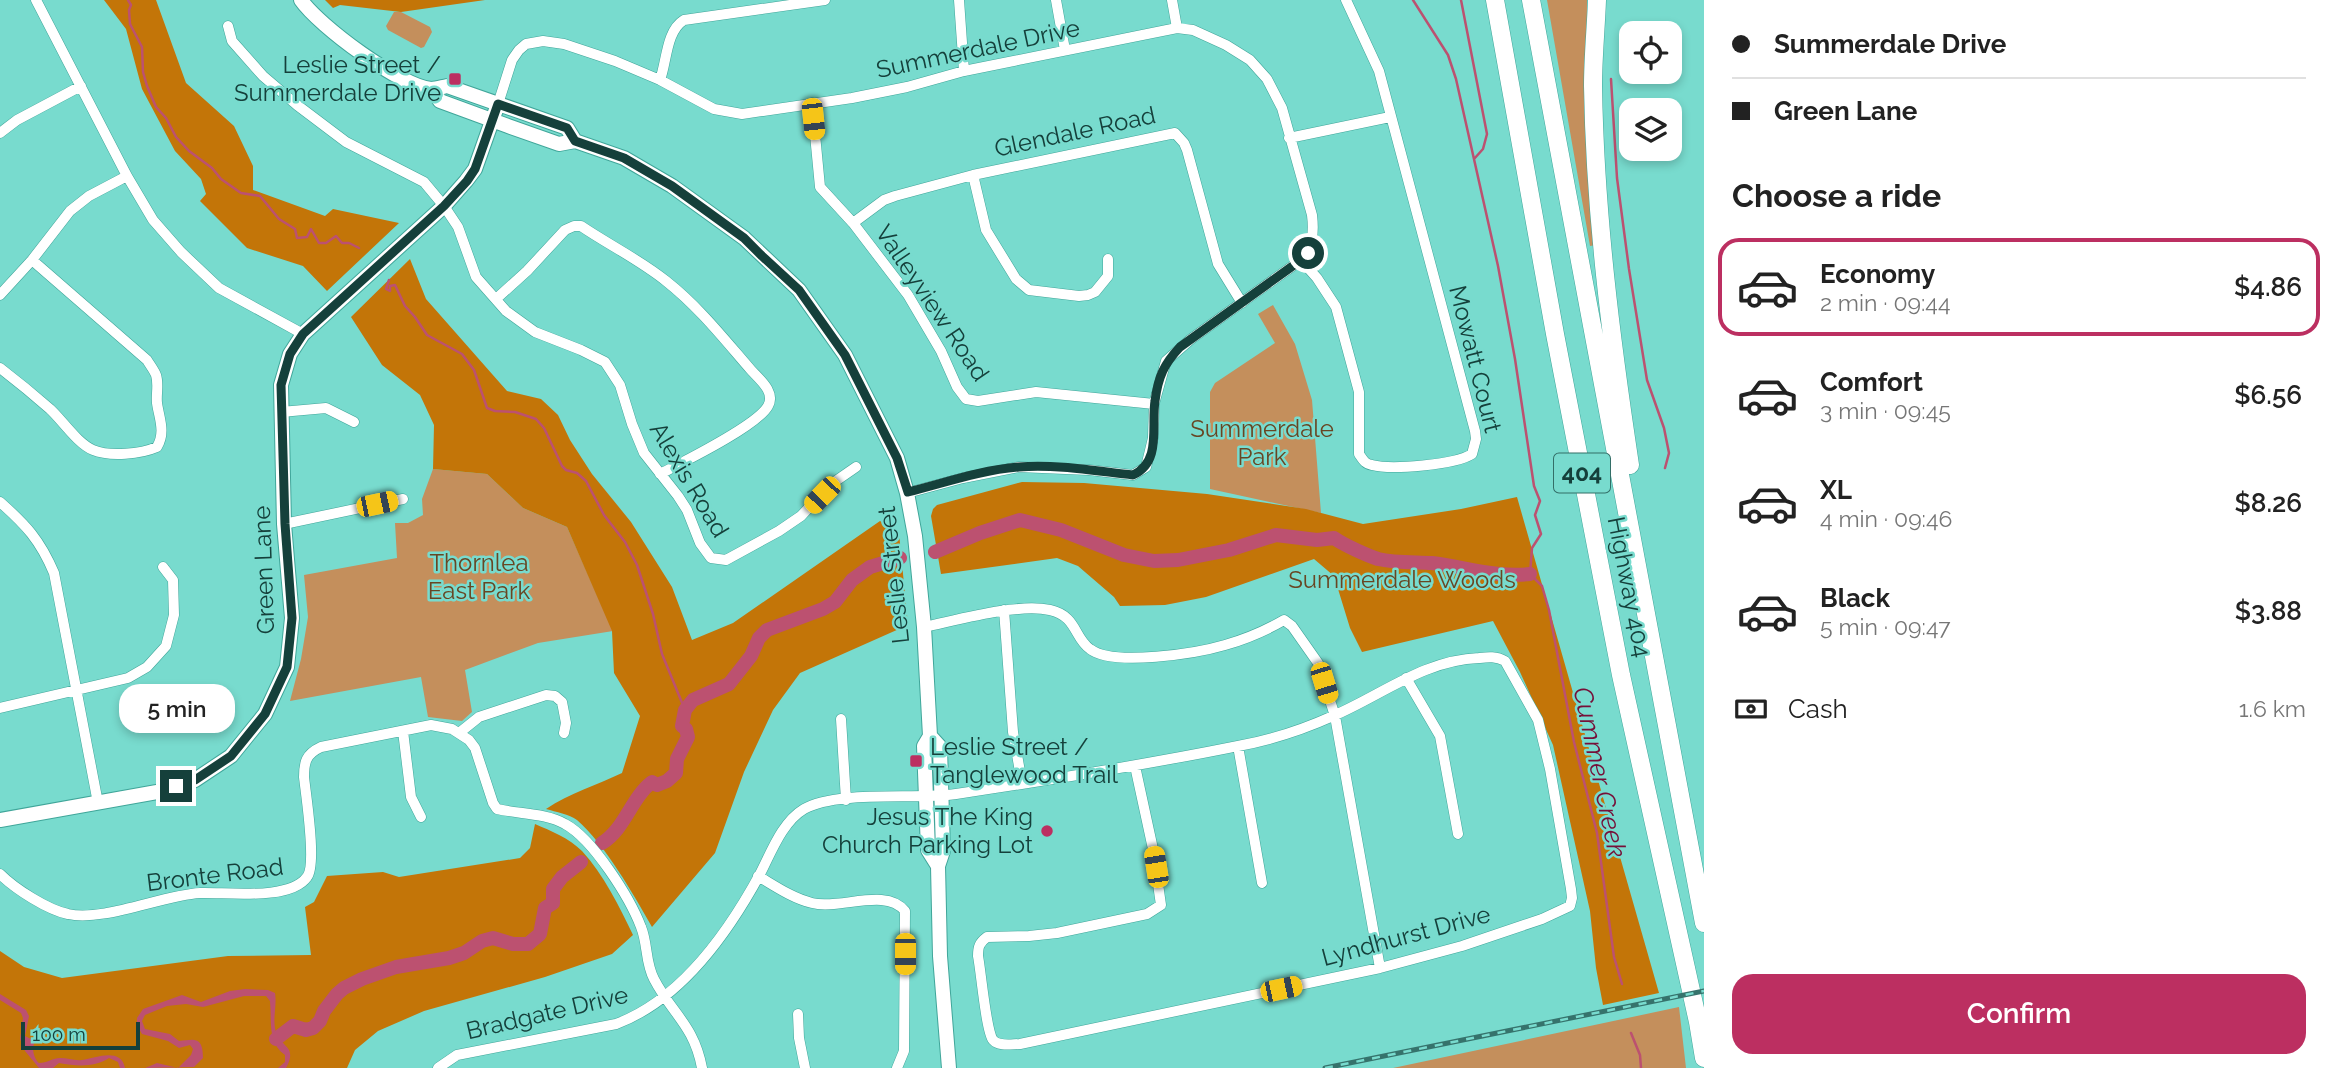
<!DOCTYPE html>
<meta charset="utf-8">
<style>
body{margin:0;font-family:Raleway,sans-serif;background:#f2f2f2;color:#222;height:100vh;display:flex;flex-direction:column;font-size:26px;white-space:nowrap}
*{box-sizing:border-box;margin:0}
p{font-size:23px;color:#767676}
.icon{flex:none;width:38px;height:38px;fill:none;stroke:currentColor;stroke-width:2;stroke-linecap:round;stroke-linejoin:round}
.map{position:relative;flex:1;overflow:hidden}
.sheet{display:flex;flex-direction:column;background:#fff;width:630px}
.sheet>*{flex:none}
.hud{display:grid;align-content:center;height:154px;padding:0 28px;background:#fff}
.controls{position:absolute;left:1619px;top:21px;display:grid;gap:14px}
.controls a{display:grid;place-items:center;width:63px;height:63px;border-radius:14px;background:#fff;box-shadow:0 4px 10px #0003;font-size:35px}
.scale{position:absolute;left:21px;bottom:18px;width:119px;box-sizing:border-box;padding-left:7px;border:4px solid #15403b;border-top:0;font-size:19px;line-height:24px;white-space:nowrap;color:#15403b;-webkit-text-stroke:5px #78dbce;paint-order:stroke}
.end{position:absolute;width:32px;height:32px;margin:-16px;border:9px solid #15403b;background:#fff;box-shadow:0 0 0 4px #fff}
.from{border-radius:50%}
.bubble{position:absolute;height:49px;border-radius:21px;background:#fff;box-shadow:0 4px 10px #0003;font-size:23px;font-weight:600;line-height:49px;text-align:center}
.car{position:absolute;width:21px;height:42px;margin:-21px -10px;border-radius:9px;box-shadow:0 0 5px 2px #0007;background:linear-gradient(#f5c518 24%,#345 0 40%,#f5c518 0 76%,#345 0 86%,#f5c518 0)}
.hud b{display:flex;align-items:center;gap:24px;height:66px;font-size:26px}
.hud b+b{border-top:2px solid #e0e0e0}
.hud i{width:18px;height:18px;background:#222}
ul{padding:0;list-style:none}
li{display:flex;align-items:center;gap:21px;height:98px;margin:0 14px 10px;padding:0 14px;border:4px solid transparent;border-radius:21px}
li div{flex:1}
li b{display:block;font-size:26px}
li em{font-style:normal;font-weight:600}
li.current{border-color:#bc2f61}
li>.icon{width:63px;height:63px;stroke-width:1.5}
h2{padding:0 28px;font-size:32px;line-height:84px}
.pay{display:flex;align-items:center;gap:18px;height:77px;padding:0 28px;font-size:26px}
.pay p{margin-inline-start:auto}
.cta{display:flex;gap:14px;margin-top:auto;padding:14px 28px}
.cta a{flex:1;height:80px;border-radius:21px;background:#bc2f61;color:#fff;font-size:28px;font-weight:600;line-height:80px;text-align:center}
main{display:flex;flex:1;min-height:0}
.map>svg:first-child{display:block}
.green{fill:#c48f5c}
.forest{fill:#c37508}
.water{fill:#bc5170}
.lines{fill:none;stroke-linecap:round;stroke-linejoin:round}
.stream{stroke:#bc5170;stroke-width:2.5}
.river{stroke:#bc5170;stroke-width:14}
.street-casing{stroke:#40a69a;stroke-width:11}
.secondary-casing{stroke:#40a69a;stroke-width:16}
.highway-casing{stroke:#40a69a;stroke-width:19}
.street{stroke:#fff;stroke-width:10}
.secondary{stroke:#fff;stroke-width:14}
.highway{stroke:#fff;stroke-width:18}
.rail-casing{stroke:#36736c;stroke-width:5}
.rail{stroke:#78dbce;stroke-width:2.5;stroke-dasharray:8;stroke-linecap:butt}
.route{stroke:#15403b;stroke-width:9}
.poi-dot{fill:#bc2f61;stroke:#78dbce;stroke-width:2.5}
.labels{text-anchor:middle;stroke-width:5;stroke-linejoin:round;paint-order:stroke}
.shield{fill:#78dbce;stroke:#336e67;stroke-width:2}
.shield-label{font-size:23px;font-weight:bold;fill:#15403b}
.street-label{font-size:24px;fill:#15403b;stroke:#78dbce}
.poi-label{font-size:24px;fill:#15403b;stroke:#78dbce;text-anchor:end}
.park-label{font-size:24px;fill:#684623;stroke:#78dbce}
.water-label{font-size:26px;font-style:italic;fill:#761038;stroke:#78dbce}
</style>
<main>
<div class="map">
<svg width="1704" height="1068" viewBox="0 0 1704 1068">
<rect width="100%" height="100%" fill="#78dbce"/>
<path class="green" d="M1547,0H1587L1586,145L1596,245L1590,246Z
M394,12H401L430,27L432,32L424,47L421,48L388,30L386,26Z
M1273,305L1295,344L1312,400L1321,513L1210,489V392L1215,383L1275,343L1258,314Z
M433,469L487,474L523,508L567,527L613,631L538,643L465,670L472,712L462,721L428,717L421,677L290,701L301,659L308,617L304,575L397,558L395,523H408L423,515L422,499Z
M1679,1007L1686,1068H1393Z"/>
<path class="forest" d="M104,0H156L186,83L234,126L253,166V190L325,216L333,209L399,223L327,291L303,266L247,248L200,201L206,194L201,179L175,151L142,89L126,29Z
M325,0H485L401,12L340,5L333,8Z
M410,259L426,299L507,391L541,399L558,415L570,440L592,474L631,522L672,587L692,640L733,623L880,521L899,533L908,625L800,673L773,710L744,772L715,853L652,927C634,895 604,843 577,820C569,814 556,812 546,809C570,793 597,785 622,773L640,716L614,673L612,631L567,527L523,508L487,474L433,469L434,425L420,395L382,365L351,317Z
M1022,482L1084,483L1207,494L1306,509L1363,524L1461,509L1517,497L1659,993L1603,1005L1596,968L1590,911L1553,745L1520,672L1493,621L1362,652L1350,628L1334,576L1314,559L1206,597L1165,605L1120,606L1114,597L1078,566L1057,558L941,574L931,516L933,509L937,505Z
M535,824C551,831 569,838 582,851C604,875 619,906 633,935L612,954L545,977L424,1011L378,1031L355,1050L347,1068H0V951L24,967L62,978L228,956L311,955L305,907L314,902L327,876L383,872L399,877L520,858L530,848Z"/>
<path class="water" d="M245,989L268,990L275,993C277,1005 273,1016 275,1028C278,1048 299,1044 286,1068H278L285,1062V1055C267,1042 272,1021 270,1001L266,996H244L203,1007L186,1004L167,1006L145,1015L142,1021L145,1029L170,1034L179,1041C193,1040 203,1035 203,1058L194,1067L145,1068L157,1063L178,1068L191,1055L193,1049L190,1045L179,1048L168,1041L142,1034L137,1025V1018L143,1009L182,995L201,1002L230,991Z
M0,994L26,1010L29,1016L25,1036L35,1041C31,1048 34,1059 39,1063C47,1063 53,1058 60,1058C68,1058 75,1061 82,1060C96,1058 121,1047 125,1068H120L118,1062L109,1058C94,1068 76,1066 59,1063L53,1068H39L25,1051L20,1039L23,1018L21,1013L0,1000Z"/>
<g class="lines">
<path class="stream" d="M128,0L131,5L129,10L130,24L142,47L143,72L147,86L156,107L166,118L176,137L189,151L212,168L221,179L241,193L260,196L279,219L295,229L297,238L307,237L311,229L319,243H326L336,236L342,243H349L359,248
M1413,0L1448,55L1456,79L1498,266L1515,359L1534,486L1540,501L1535,515L1541,534L1532,548L1530,574L1542,586L1549,610L1574,742L1597,833L1614,957L1622,984
M1461,0L1487,134L1483,149L1474,159
M1611,79L1617,178L1629,269L1647,380L1664,428L1669,453L1665,468
M389,280L386,289L390,291V286L395,285L405,306L415,317L427,335L462,354L474,370L487,408L495,411L515,412L536,419L544,428L562,466L566,470L577,473L586,481L604,515L625,542L637,565L653,614L662,654L685,710
M1631,1033L1640,1055L1641,1068"/>
<path class="river" d="M935,552L980,533L1020,520L1061,530L1124,555L1154,561L1178,560L1229,550L1276,535L1317,540L1334,538C1344,545 1366,555 1378,559C1395,563 1415,562 1432,563C1465,567 1498,578 1530,574
M602,843C625,829 631,798 652,782L657,785L667,781L676,773L677,759L688,737L686,729L682,726L685,710L693,700L729,684L751,656L759,638L767,630L823,609L835,602L852,580L870,567L900,558
M276,1039L293,1026L306,1030L313,1028L320,1021L324,1011L337,994L344,988L362,979L396,967L449,958L464,953L482,941L493,938L513,944H528L540,934L545,908L553,903V889L562,877L581,862"/>
<g class="street-casing">
<path id="street" d="M36,0L127,176L153,220L181,252L219,288L303,334
M959,0L964,71
M1056,0L1065,50
M1172,0L1177,28
M228,26L232,41L263,76L297,105L346,142L424,182L444,206L458,227L476,277L506,311L535,332L581,350L605,362L620,385L632,424L644,453L678,496L687,510L700,543L711,558L726,560L779,531L801,516L830,485L856,467
M660,80C667,61 666,31 684,20L825,0
M812,103L820,187L853,223L908,295L941,351L957,387L966,399L978,401L1036,392L1154,404
M498,104L512,60L519,50L526,44L543,41L564,44L615,61L660,80L714,109L742,114L852,98L907,87L964,71L1177,28L1193,30L1226,45L1250,60L1267,79L1282,108L1312,215C1314,232 1313,247 1301,260L1191,339L1166,361L1154,404L1153,438L1146,467L1133,475L1089,470L1019,467L963,478L907,493
M0,133L17,120L81,86
M1289,138L1390,117
M973,175L986,230L1016,279L1029,290L1079,296L1088,295L1095,292L1108,276V259
M853,223L884,200L895,196L973,175L1175,133L1184,143L1187,150L1218,264L1242,303
M1301,260L1317,278L1336,307L1359,392V454C1363,460 1365,464 1372,465C1391,470 1455,465 1472,454L1476,439L1475,431L1379,71L1346,0
M0,295L32,260L70,211L89,196L127,176
M496,299L527,271L565,230L574,226H581C609,245 640,260 666,281C699,307 724,339 751,370C759,379 776,392 768,406C757,426 683,462 660,474
M0,368C17,381 34,395 50,409C63,421 77,443 93,450C110,457 141,454 157,447C166,432 159,418 157,403C156,394 159,384 156,375C154,370 150,365 147,360L32,260
M281,412L326,408L354,422
M0,502C26,525 40,540 54,573L98,803
M284,524L403,499
M1004,610L1013,732L1022,783
M924,627C958,620 1017,603 1050,610C1077,616 1074,638 1090,649C1113,667 1198,653 1225,645C1246,639 1265,631 1284,620L1292,626L1318,663L1335,716L1380,968
M1406,678L1440,736L1458,834
M0,708L128,678L147,667L166,646L174,615L173,580L163,567
M841,719L846,800
M403,731L411,797L421,817
M459,733L479,717L546,695L555,696L562,702L566,723L564,733
M1238,746L1262,883
M0,874C15,889 48,910 68,914C103,922 163,895 200,893C226,892 290,901 307,877C317,865 306,796 304,777C304,762 306,754 321,747L431,725L452,729L469,740L475,748L493,803L497,809C519,814 546,813 565,824C593,839 630,898 641,927C648,944 645,962 654,979C672,1014 694,1025 702,1068
M758,876C775,886 792,898 812,903C840,910 886,887 905,911L904,1051L897,1068
M798,1014L799,1038L805,1068
M438,1068L457,1055L616,1024C681,1000 728,933 760,874C771,853 782,822 804,809C837,790 916,800 956,794C1050,780 1144,765 1238,746C1271,740 1302,730 1333,716C1382,695 1424,660 1479,658C1488,657 1496,656 1505,661L1538,720L1550,769L1571,889L1572,898L1570,906L1542,919L1462,946L1380,968L1020,1044C1012,1044 999,1047 993,1040C986,1031 981,971 978,956C978,947 979,943 987,937L1029,936L1057,933L1147,914L1161,905L1153,849L1135,766"/>
</g>
<g class="secondary-casing">
<path id="secondary" d="M301,0C319,26 400,86 431,89C436,89 442,87 447,86L567,128L575,141
M432,89L440,101L508,126L559,144L575,141L624,158L672,186L744,238L799,290L845,355L897,458L907,493L915,536L924,627L930,736L924,746L928,850L938,866
M930,736L940,747L943,851L938,866L940,956L949,1068
M0,820L157,792L195,780L231,756L265,714L287,667L292,618L284,524L281,385L290,354L303,334L444,206L466,181L475,169L498,104"/>
</g>
<g class="highway-casing">
<path id="highway" d="M1495,0L1555,334L1621,675L1698,1022L1704,1058
M1531,0L1704,923
M1597,0C1596,28 1593,57 1593,86C1595,213 1611,339 1630,465"/>
</g>
<use href="#street" class="street"/>
<use href="#secondary" class="secondary"/>
<use href="#highway" class="highway"/>
<g class="rail-casing">
<path id="rail" d="M1325,1068L1704,991"/>
</g>
<use href="#rail" class="rail"/>
</g>
<g class="lines">
<path class="route" d="M176,786L195,780L231,756L265,714L287,667L292,618L285,524L281,385L290,354L303,334L444,206L467,181L475,169L498,104L567,128L575,141L624,158L672,186L744,238L762,256L799,290L845,355L897,458L908,492C944,483 981,470 1019,467C1056,464 1096,471 1133,475C1162,462 1151,426 1155,401C1158,377 1164,364 1180,347L1301,260L1308,253"/>
</g>
<g class="poi-dot">
<rect x="448" y="72" width="14" height="14" rx="3.5"/>
<rect x="909" y="754" width="14" height="14" rx="3.5"/>
<circle cx="1047" cy="831" r="7"/>
</g>
<g class="labels">
<rect class="shield" x="1554" y="453.5" width="56" height="39" rx="5"/>
<g class="shield-label">
<text x="1582" y="481">404</text>
</g>
<g class="street-label">
<text transform="translate(978 49) rotate(-12)" y="8">Summerdale Drive</text>
<text transform="translate(1075 132) rotate(-12)" y="8">Glendale Road</text>
<text transform="translate(932 303) rotate(56)" y="8">Valleyview Road</text>
<text transform="translate(1475 359) rotate(76)" y="8">Mowatt Court</text>
<text transform="translate(689 480) rotate(59)" y="8">Alexis Road</text>
<text transform="translate(264 570) rotate(-92)" y="8">Green Lane</text>
<text transform="translate(894 575) rotate(-96)" y="8">Leslie Street</text>
<text transform="translate(1629 587) rotate(79)" y="8">Highway 404</text>
<text transform="translate(215 875) rotate(-7)" y="8">Bronte Road</text>
<text transform="translate(1406 936) rotate(-15)" y="8">Lyndhurst Drive</text>
<text transform="translate(547 1013) rotate(-13)" y="8">Bradgate Drive</text>
</g>
<g class="poi-label">
<text x="441" y="73">Leslie Street /<tspan x="441" dy="28">Summerdale Drive</tspan></text>
<text x="930" y="755" text-anchor="start">Leslie Street /<tspan x="930" dy="28">Tanglewood Trail</tspan></text>
<text x="1033" y="825">Jesus The King<tspan x="1033" dy="28">Church Parking Lot</tspan></text>
</g>
<g class="park-label">
<text x="1262" y="437">Summerdale<tspan x="1262" dy="28">Park</tspan></text>
<text x="479" y="571">Thornlea<tspan x="479" dy="28">East Park</tspan></text>
<text x="1402" y="588">Summerdale Woods</text>
</g>
<g class="water-label">
<text transform="translate(1600 772) rotate(78)" y="9">Cummer Creek</text>
</g>
</g>
</svg>
<div class="controls">
<a><svg class="icon" aria-label="locate" viewBox="0 0 24 24"><circle cx="12" cy="12" r="6"/><path d="M12 2v4M12 18v4M2 12h4M18 12h4"/></svg></a>
<a><svg class="icon" aria-label="layers" viewBox="0 0 24 24"><path d="M12 4l9 5-9 5-9-5zM3 14l9 5 9-5"/></svg></a>
</div>
<div class="scale">100 m</div>
<i class="end from" style="left:1308px;top:253px"></i>
<i class="end" style="left:176px;top:786px"></i>
<div class="bubble" style="left:119px;top:684px;width:116px">5 min</div>
<i class="car" style="left:813px;top:119px;rotate:174deg"></i>
<i class="car" style="left:822px;top:495px;rotate:224deg"></i>
<i class="car" style="left:377px;top:504px;rotate:78deg"></i>
<i class="car" style="left:1324px;top:683px;rotate:163deg"></i>
<i class="car" style="left:1156px;top:867px;rotate:351deg"></i>
<i class="car" style="left:905px;top:954px;rotate:180deg"></i>
<i class="car" style="left:1281px;top:989px;rotate:78deg"></i>
</div>
<section class="sheet">
<div class="hud">
<b><i class="from"></i>Summerdale Drive</b>
<b><i></i>Green Lane</b>
</div>
<h2>Choose a ride</h2>
<ul>
<li class="current"><svg class="icon" aria-label="car" viewBox="0 0 24 24"><path d="M5 17H2v-5l4-1 3-4h7l3 4 3 1v5h-3M9 17h6M6 11h13"/><circle cx="7" cy="17" r="2"/><circle cx="17" cy="17" r="2"/></svg><div><b>Economy</b><p>2 min · 09:44</p></div><em>$4.86</em></li>
<li><svg class="icon" aria-label="car" viewBox="0 0 24 24"><path d="M5 17H2v-5l4-1 3-4h7l3 4 3 1v5h-3M9 17h6M6 11h13"/><circle cx="7" cy="17" r="2"/><circle cx="17" cy="17" r="2"/></svg><div><b>Comfort</b><p>3 min · 09:45</p></div><em>$6.56</em></li>
<li><svg class="icon" aria-label="car" viewBox="0 0 24 24"><path d="M5 17H2v-5l4-1 3-4h7l3 4 3 1v5h-3M9 17h6M6 11h13"/><circle cx="7" cy="17" r="2"/><circle cx="17" cy="17" r="2"/></svg><div><b>XL</b><p>4 min · 09:46</p></div><em>$8.26</em></li>
<li><svg class="icon" aria-label="car" viewBox="0 0 24 24"><path d="M5 17H2v-5l4-1 3-4h7l3 4 3 1v5h-3M9 17h6M6 11h13"/><circle cx="7" cy="17" r="2"/><circle cx="17" cy="17" r="2"/></svg><div><b>Black</b><p>5 min · 09:47</p></div><em>$3.88</em></li>
</ul>
<div class="pay"><svg class="icon" aria-label="cash" viewBox="0 0 24 24"><path d="M3 7h18v10H3z"/><circle cx="12" cy="12" r="2"/></svg>Cash<p>1.6 km</p></div>
<div class="cta"><a>Confirm</a></div>
</section>
</main>
